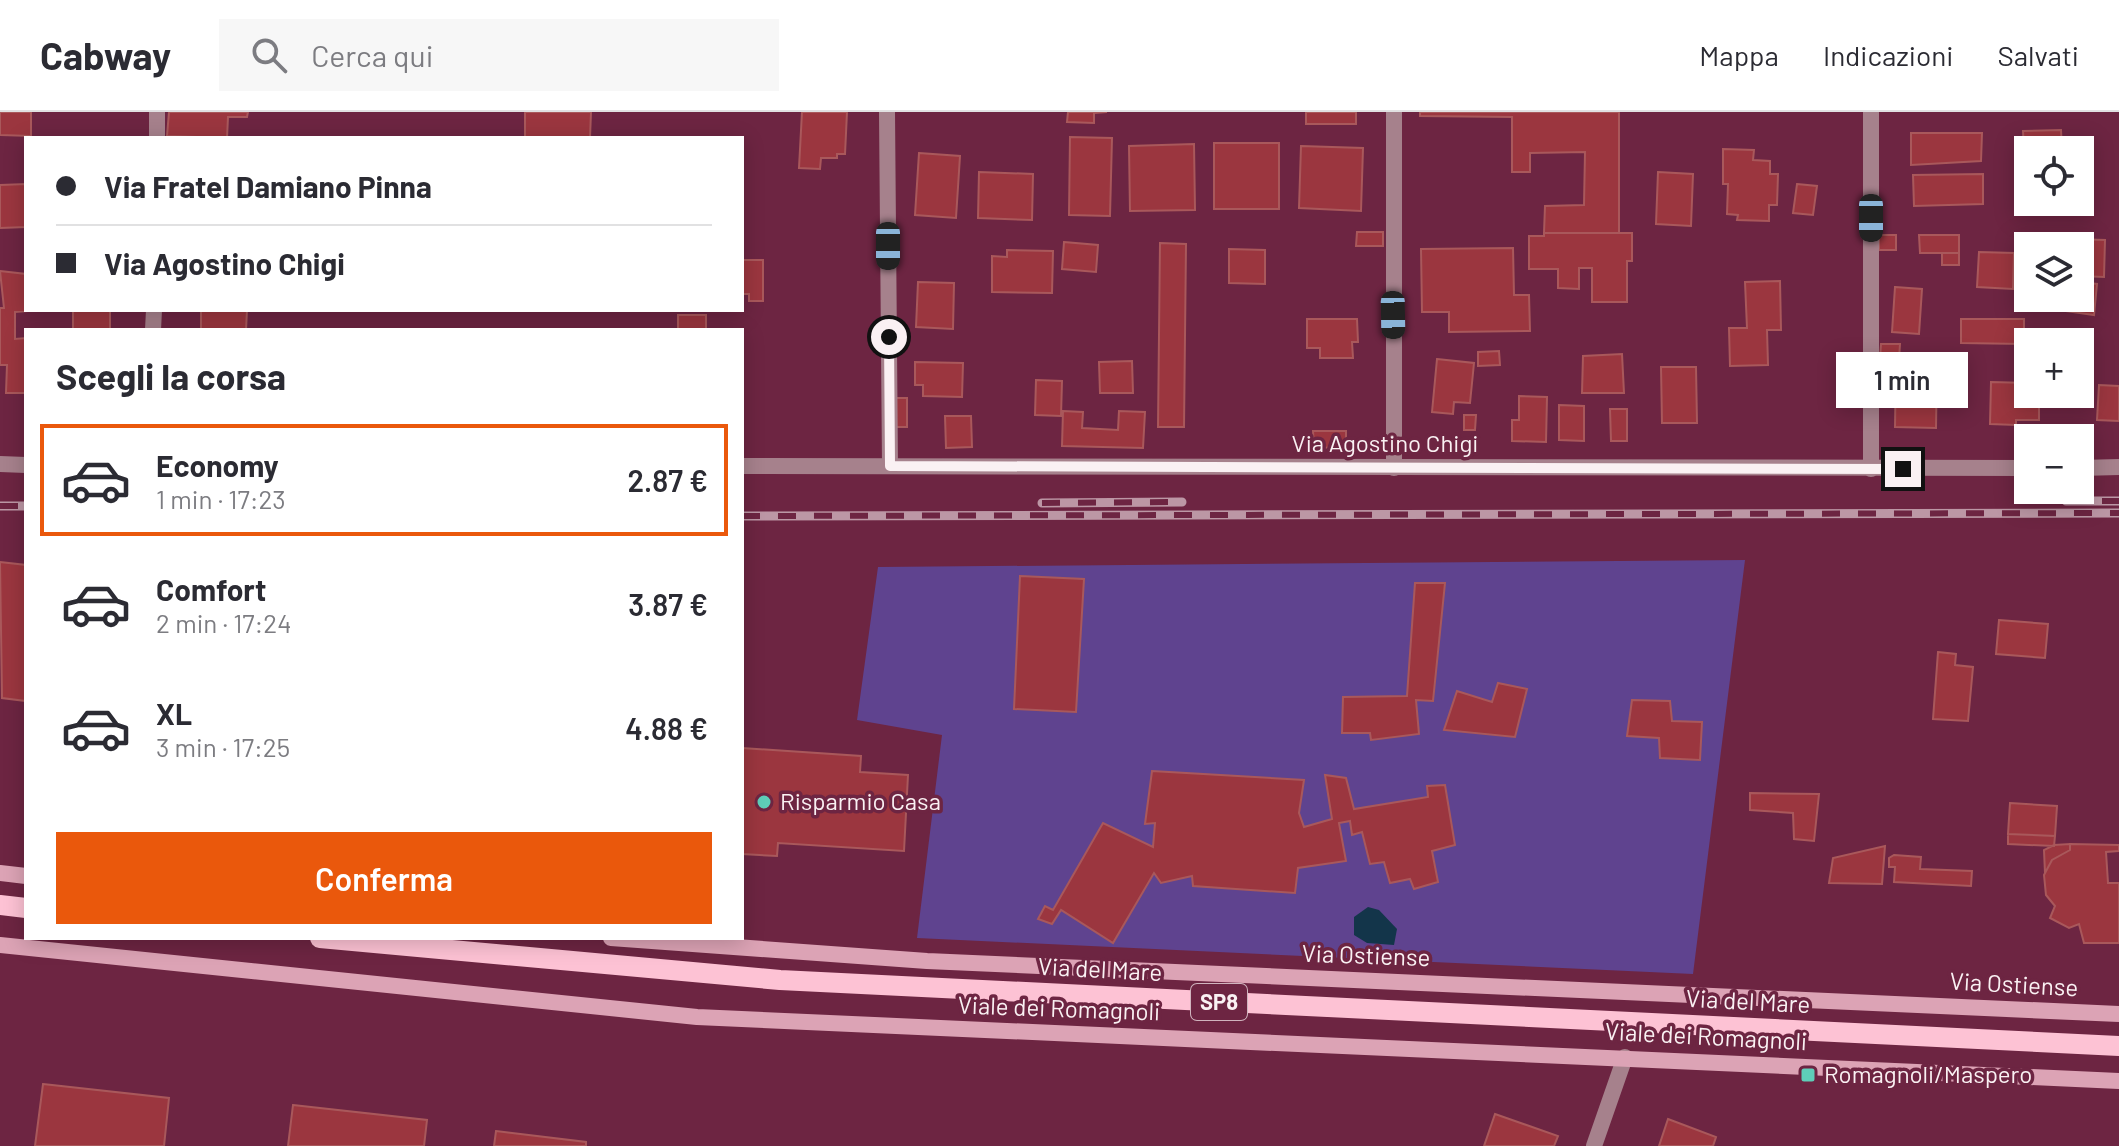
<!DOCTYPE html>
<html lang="it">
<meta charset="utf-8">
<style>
body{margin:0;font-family:Barlow,sans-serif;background:#f7f7f7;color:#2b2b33;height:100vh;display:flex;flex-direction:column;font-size:30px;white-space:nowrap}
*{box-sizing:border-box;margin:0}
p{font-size:26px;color:#7c7c81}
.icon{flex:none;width:44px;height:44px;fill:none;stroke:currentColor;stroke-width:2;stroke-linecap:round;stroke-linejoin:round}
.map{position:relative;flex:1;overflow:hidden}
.details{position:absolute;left:24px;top:216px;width:720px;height:612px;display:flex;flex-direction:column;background:#fff;border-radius:0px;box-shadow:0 4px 20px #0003}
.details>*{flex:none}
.top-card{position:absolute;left:24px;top:24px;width:720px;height:176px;border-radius:0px;box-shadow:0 4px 20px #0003;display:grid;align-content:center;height:176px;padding:0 32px;background:#fff}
.fabs{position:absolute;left:2014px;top:24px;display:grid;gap:16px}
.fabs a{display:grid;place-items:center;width:80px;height:80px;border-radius:0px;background:#fff;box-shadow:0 4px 20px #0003;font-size:40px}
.end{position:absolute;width:36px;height:36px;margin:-18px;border:10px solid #faf1f3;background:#111;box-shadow:0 0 0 4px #111}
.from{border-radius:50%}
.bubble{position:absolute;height:56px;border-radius:0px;background:#fff;box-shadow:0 4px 20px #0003;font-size:26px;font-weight:600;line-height:56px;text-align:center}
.car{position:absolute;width:24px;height:48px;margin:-24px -12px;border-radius:10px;box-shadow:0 0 6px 2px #0007;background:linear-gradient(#222 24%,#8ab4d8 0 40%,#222 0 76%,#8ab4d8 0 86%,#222 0)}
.top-card b{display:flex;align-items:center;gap:28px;height:76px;font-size:30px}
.top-card b+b{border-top:2px solid #e1e1e2}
.top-card i{width:20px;height:20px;background:#2b2b33}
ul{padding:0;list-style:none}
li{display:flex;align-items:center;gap:24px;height:112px;margin:0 16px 12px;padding:0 16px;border:4px solid transparent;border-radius:0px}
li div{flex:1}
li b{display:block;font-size:30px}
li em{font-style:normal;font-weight:600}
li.current{border-color:#ea580c}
li>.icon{width:72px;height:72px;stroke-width:1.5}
h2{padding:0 32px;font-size:36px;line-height:96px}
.button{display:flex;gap:16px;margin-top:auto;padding:16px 32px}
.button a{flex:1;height:92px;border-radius:0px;background:#ea580c;color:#fff;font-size:32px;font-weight:600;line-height:92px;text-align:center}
header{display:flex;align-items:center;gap:48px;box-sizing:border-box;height:112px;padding:0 40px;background:#fff;border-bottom:2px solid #e1e1e2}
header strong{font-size:38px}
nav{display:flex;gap:44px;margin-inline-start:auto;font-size:28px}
.search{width:560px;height:72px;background:#f7f7f7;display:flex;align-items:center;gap:20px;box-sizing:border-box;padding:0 28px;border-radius:0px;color:#7c7c81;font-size:30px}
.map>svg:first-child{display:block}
.green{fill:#5f438f}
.water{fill:#13354a}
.building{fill:#9b363f;stroke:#a9585b;stroke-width:2}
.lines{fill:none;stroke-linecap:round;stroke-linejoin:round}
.minor{stroke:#a6818c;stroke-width:16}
.tertiary{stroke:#a6818c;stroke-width:16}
.secondary{stroke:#dca3b5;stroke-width:16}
.primary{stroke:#fdc2d4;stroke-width:20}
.rail-casing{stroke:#bc97a5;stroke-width:9}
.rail{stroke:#6d2542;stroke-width:6;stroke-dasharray:18;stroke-linecap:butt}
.route{stroke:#faf1f3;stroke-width:10}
.poi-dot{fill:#5eceb8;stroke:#6d2542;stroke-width:3}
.labels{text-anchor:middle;stroke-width:7;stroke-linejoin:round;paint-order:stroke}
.shield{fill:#6d2542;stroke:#d0b4be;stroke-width:2}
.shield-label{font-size:22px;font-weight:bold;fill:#faf1f3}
.street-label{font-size:24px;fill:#faf1f3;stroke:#6d2542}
.poi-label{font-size:24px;fill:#faf1f3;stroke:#6d2542;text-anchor:start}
</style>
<header>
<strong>Cabway</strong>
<div class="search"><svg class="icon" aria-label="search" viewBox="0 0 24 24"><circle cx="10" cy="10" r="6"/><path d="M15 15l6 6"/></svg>Cerca qui</div>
<nav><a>Mappa</a><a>Indicazioni</a><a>Salvati</a></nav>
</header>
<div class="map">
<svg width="2119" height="1034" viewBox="0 0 2119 1034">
<rect width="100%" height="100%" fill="#6d2542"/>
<path class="green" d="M1745,448L1693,862L917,826L942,623L857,608L878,455Z"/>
<path class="water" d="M1368,795L1379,798L1397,817L1394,833L1367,831L1354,823V805Z"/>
<path class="building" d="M0,0H31V24L0,23Z
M169,0H248L247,5H228L227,26L167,24Z
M525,0H591L590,26H525Z
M802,0H847L845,42H837V46H821L820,57L799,56Z
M1068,0H1107L1094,1V11L1067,10Z
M1306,0H1356V12H1306Z
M1420,0H1619V121H1544L1545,94L1584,93L1585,40L1530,41V60H1512V5L1420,4Z
M2061,18L2062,38H2028V60H2025L2023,19Z
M1911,21H1982L1981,49L1911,53Z
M1070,25L1112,26L1110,104L1069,103Z
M1214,31H1279V97H1214Z
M1194,32L1195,98L1130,99L1129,34Z
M1301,34L1363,36L1361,99L1299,96Z
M1723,37L1754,38L1753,48L1770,49V62H1778L1777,93H1769V109L1737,108L1738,103L1727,102L1728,72H1723Z
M919,41L960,44L956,106L915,103Z
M979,60L1033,62L1032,108L978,106Z
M1658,60L1693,62L1691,114L1656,112Z
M1983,62V92L1914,94L1913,63Z
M26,72V115L0,116V73Z
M1797,72L1817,74L1813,103L1793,101Z
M1357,120H1383V134H1356Z
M1544,121H1632V149H1627V190H1592V156H1579V177L1558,176V157H1529V124H1544Z
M1879,123H1896V138H1879Z
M1919,123H1959V141H1920Z
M2072,127L2105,128L2104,165L2080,164V134H2072Z
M1064,130L1098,133L1096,160L1062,157Z
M1160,131L1186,132L1184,315H1158Z
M1513,136L1514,183H1529L1530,219L1449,220V200H1422L1421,137Z
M1229,137L1265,138V172L1229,171Z
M1007,138L1053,139L1052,181L992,180V144L1007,145Z
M1979,140L2014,141L2013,177L1977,175Z
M1942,141H1959V153H1942Z
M742,148H763V189H749V182H742Z
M0,159L26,162V198H39L15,200V227L26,226V281H6L7,253H0V196H4Z
M1780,169L1781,218H1767L1768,253L1730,254L1729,216H1747L1745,170Z
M918,170L954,171L953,217L916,215Z
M2080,170L2097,172L2094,203L2065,199L2066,186H2080Z
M1895,175L1922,177L1919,222L1892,220Z
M73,198H110V218H73Z
M201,198H247L246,218H201Z
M678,203H706V218H678Z
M1307,207H1357L1358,230H1352L1353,246H1320V236H1307Z
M1961,207H2024V232L1961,231Z
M1881,232H1900L1899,247H1880Z
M1499,239L1500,253L1478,254V240Z
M1622,242L1624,281H1582L1583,244Z
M1437,247L1474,251L1470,291L1454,290L1453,302L1432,300Z
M1132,249L1133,281H1100L1099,250Z
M1896,249L1937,250L1936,316L1895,315Z
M915,250L963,251L962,285L923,284V273H915Z
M1661,255H1696L1697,311H1662Z
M1036,268L1062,269L1061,304L1035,303Z
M1991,270L2028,271V282H2039V308H2016V313L1990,312Z
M2099,273L2119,274V309L2097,308Z
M1519,284L1547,285L1546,330L1512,329V308H1519Z
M896,286H907V315H896Z
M1559,293L1584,294V329L1559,328Z
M1610,297H1627V329H1611Z
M1063,299L1083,300L1082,316L1118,318L1119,299L1145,300L1143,336L1062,334Z
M1464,303H1476L1475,318H1464Z
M945,304H971L972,335L946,336Z
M1313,319H1346V335L1314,336Z
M0,450L26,453V589L2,586Z
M1020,464L1084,467L1076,600L1014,597Z
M1415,471H1445L1433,589L1416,588L1419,622L1371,628L1370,621H1342L1343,585L1407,584Z
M1999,508L2048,512L2045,546L1996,542Z
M1938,540L1956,542L1955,553L1973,555L1968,609L1933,607Z
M1498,571L1527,577L1515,625L1444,618L1457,579L1492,590Z
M1632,588L1670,589L1672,609L1702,610L1700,648L1660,646L1659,626L1627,624Z
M742,636L861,644L860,660L908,663L904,739L778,731L777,744L742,742Z
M1152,659L1304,668L1299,701L1304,715L1332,707L1325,663L1346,666L1354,697L1428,685L1427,674L1445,673L1455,733L1432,739L1438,770L1414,777L1410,767L1390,771L1384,750L1370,752L1362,720L1352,723L1350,709L1339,711L1346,749L1298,756L1295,781L1193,774L1192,764L1161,771L1154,761L1113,831L1061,798L1052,812L1038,807L1045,794L1053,798L1103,711L1153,735L1155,711L1145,712Z
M1750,681L1819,682L1814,729L1794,727L1793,701L1750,698Z
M2010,691L2057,694L2055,724L2008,722Z
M2008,722L2055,724L2054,734L2008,732Z
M2070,732L2119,733V739L2106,740L2108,771H2119V831H2084L2079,812L2069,816L2050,806L2055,794L2046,783L2044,763L2052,748L2070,738Z
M2070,732V738L2052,748L2045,761L2044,738L2054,733Z
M1885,734L1882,772L1829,771L1833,746Z
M1894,743L1921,745L1920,757L1972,759L1971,774L1894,770L1895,755H1889V746Z
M43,972L169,986L164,1034H35Z
M293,993L427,1008L424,1034H288Z
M1495,1002L1558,1024L1554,1034H1484Z
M1668,1007L1716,1025L1713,1034H1659Z
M496,1019L586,1030V1034H494Z"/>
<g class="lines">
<path class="minor" d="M887,0L890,354
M1394,0V356
M157,26V0
M153,218L154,198
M1871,357V0
M1594,1034L1625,945"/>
<path class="tertiary" d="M0,352L26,353
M742,354L2028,356
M2080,356L2119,355"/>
<path class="secondary" d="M0,761L26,764
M611,826L927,849L2119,902
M0,833L697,905L2119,969"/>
<path class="primary" d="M0,793L26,796
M320,826L780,868L2119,934"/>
<g class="rail-casing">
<path id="rail" d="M2066,389H2119
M1042,391L1182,390
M0,394H26
M742,404L2119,401"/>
</g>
<use href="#rail" class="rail"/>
</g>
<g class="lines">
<path class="route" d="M889,225L890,354L1903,357"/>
</g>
<g class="poi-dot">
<circle cx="764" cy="690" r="8"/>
<rect x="1800" y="955" width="16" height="16" rx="4"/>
</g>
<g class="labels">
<rect class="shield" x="1191" y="872" width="56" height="36" rx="6"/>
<g class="shield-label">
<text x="1219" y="898">SP8</text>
</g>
<g class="street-label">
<text x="1385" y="340">Via Agostino Chigi</text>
<text transform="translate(1366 844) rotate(2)" y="8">Via Ostiense</text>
<text transform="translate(1100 858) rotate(3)" y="8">Via del Mare</text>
<text transform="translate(2014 873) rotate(3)" y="8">Via Ostiense</text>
<text transform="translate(1748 890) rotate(3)" y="8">Via del Mare</text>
<text transform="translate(1059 897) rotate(2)" y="8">Viale dei Romagnoli</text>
<text transform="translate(1706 925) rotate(3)" y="8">Viale dei Romagnoli</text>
</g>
<g class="poi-label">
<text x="780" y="698">Risparmio Casa</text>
<text x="1824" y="971">Romagnoli/Maspero</text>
</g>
</g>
</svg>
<div class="fabs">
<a><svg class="icon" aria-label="locate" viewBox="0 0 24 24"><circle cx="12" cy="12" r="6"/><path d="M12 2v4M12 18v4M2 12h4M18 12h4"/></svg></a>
<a><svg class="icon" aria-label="layers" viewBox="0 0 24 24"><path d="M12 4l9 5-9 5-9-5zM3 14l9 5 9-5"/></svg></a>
<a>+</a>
<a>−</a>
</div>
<i class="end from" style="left:889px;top:225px"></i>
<i class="end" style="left:1903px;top:357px"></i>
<div class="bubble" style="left:1836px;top:240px;width:132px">1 min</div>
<i class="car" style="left:1871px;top:106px;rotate:180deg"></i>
<i class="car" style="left:888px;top:134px;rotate:180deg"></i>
<i class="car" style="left:1393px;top:203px;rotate:179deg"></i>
<div class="top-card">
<b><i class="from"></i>Via Fratel Damiano Pinna</b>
<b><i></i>Via Agostino Chigi</b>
</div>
<section class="details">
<h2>Scegli la corsa</h2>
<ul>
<li class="current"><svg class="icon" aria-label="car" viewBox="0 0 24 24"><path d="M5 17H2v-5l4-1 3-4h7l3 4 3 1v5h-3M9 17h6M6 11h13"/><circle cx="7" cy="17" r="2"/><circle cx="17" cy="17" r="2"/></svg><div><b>Economy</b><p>1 min · 17:23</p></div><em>2.87 €</em></li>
<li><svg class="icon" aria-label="car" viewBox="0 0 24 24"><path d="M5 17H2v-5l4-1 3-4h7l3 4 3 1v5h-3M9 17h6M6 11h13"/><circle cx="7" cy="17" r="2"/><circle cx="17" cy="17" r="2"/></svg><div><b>Comfort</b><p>2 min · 17:24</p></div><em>3.87 €</em></li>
<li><svg class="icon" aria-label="car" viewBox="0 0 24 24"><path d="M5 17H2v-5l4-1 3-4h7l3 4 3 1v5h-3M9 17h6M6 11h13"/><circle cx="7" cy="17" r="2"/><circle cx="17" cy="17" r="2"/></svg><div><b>XL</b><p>3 min · 17:25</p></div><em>4.88 €</em></li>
</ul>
<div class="button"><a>Conferma</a></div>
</section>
</div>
